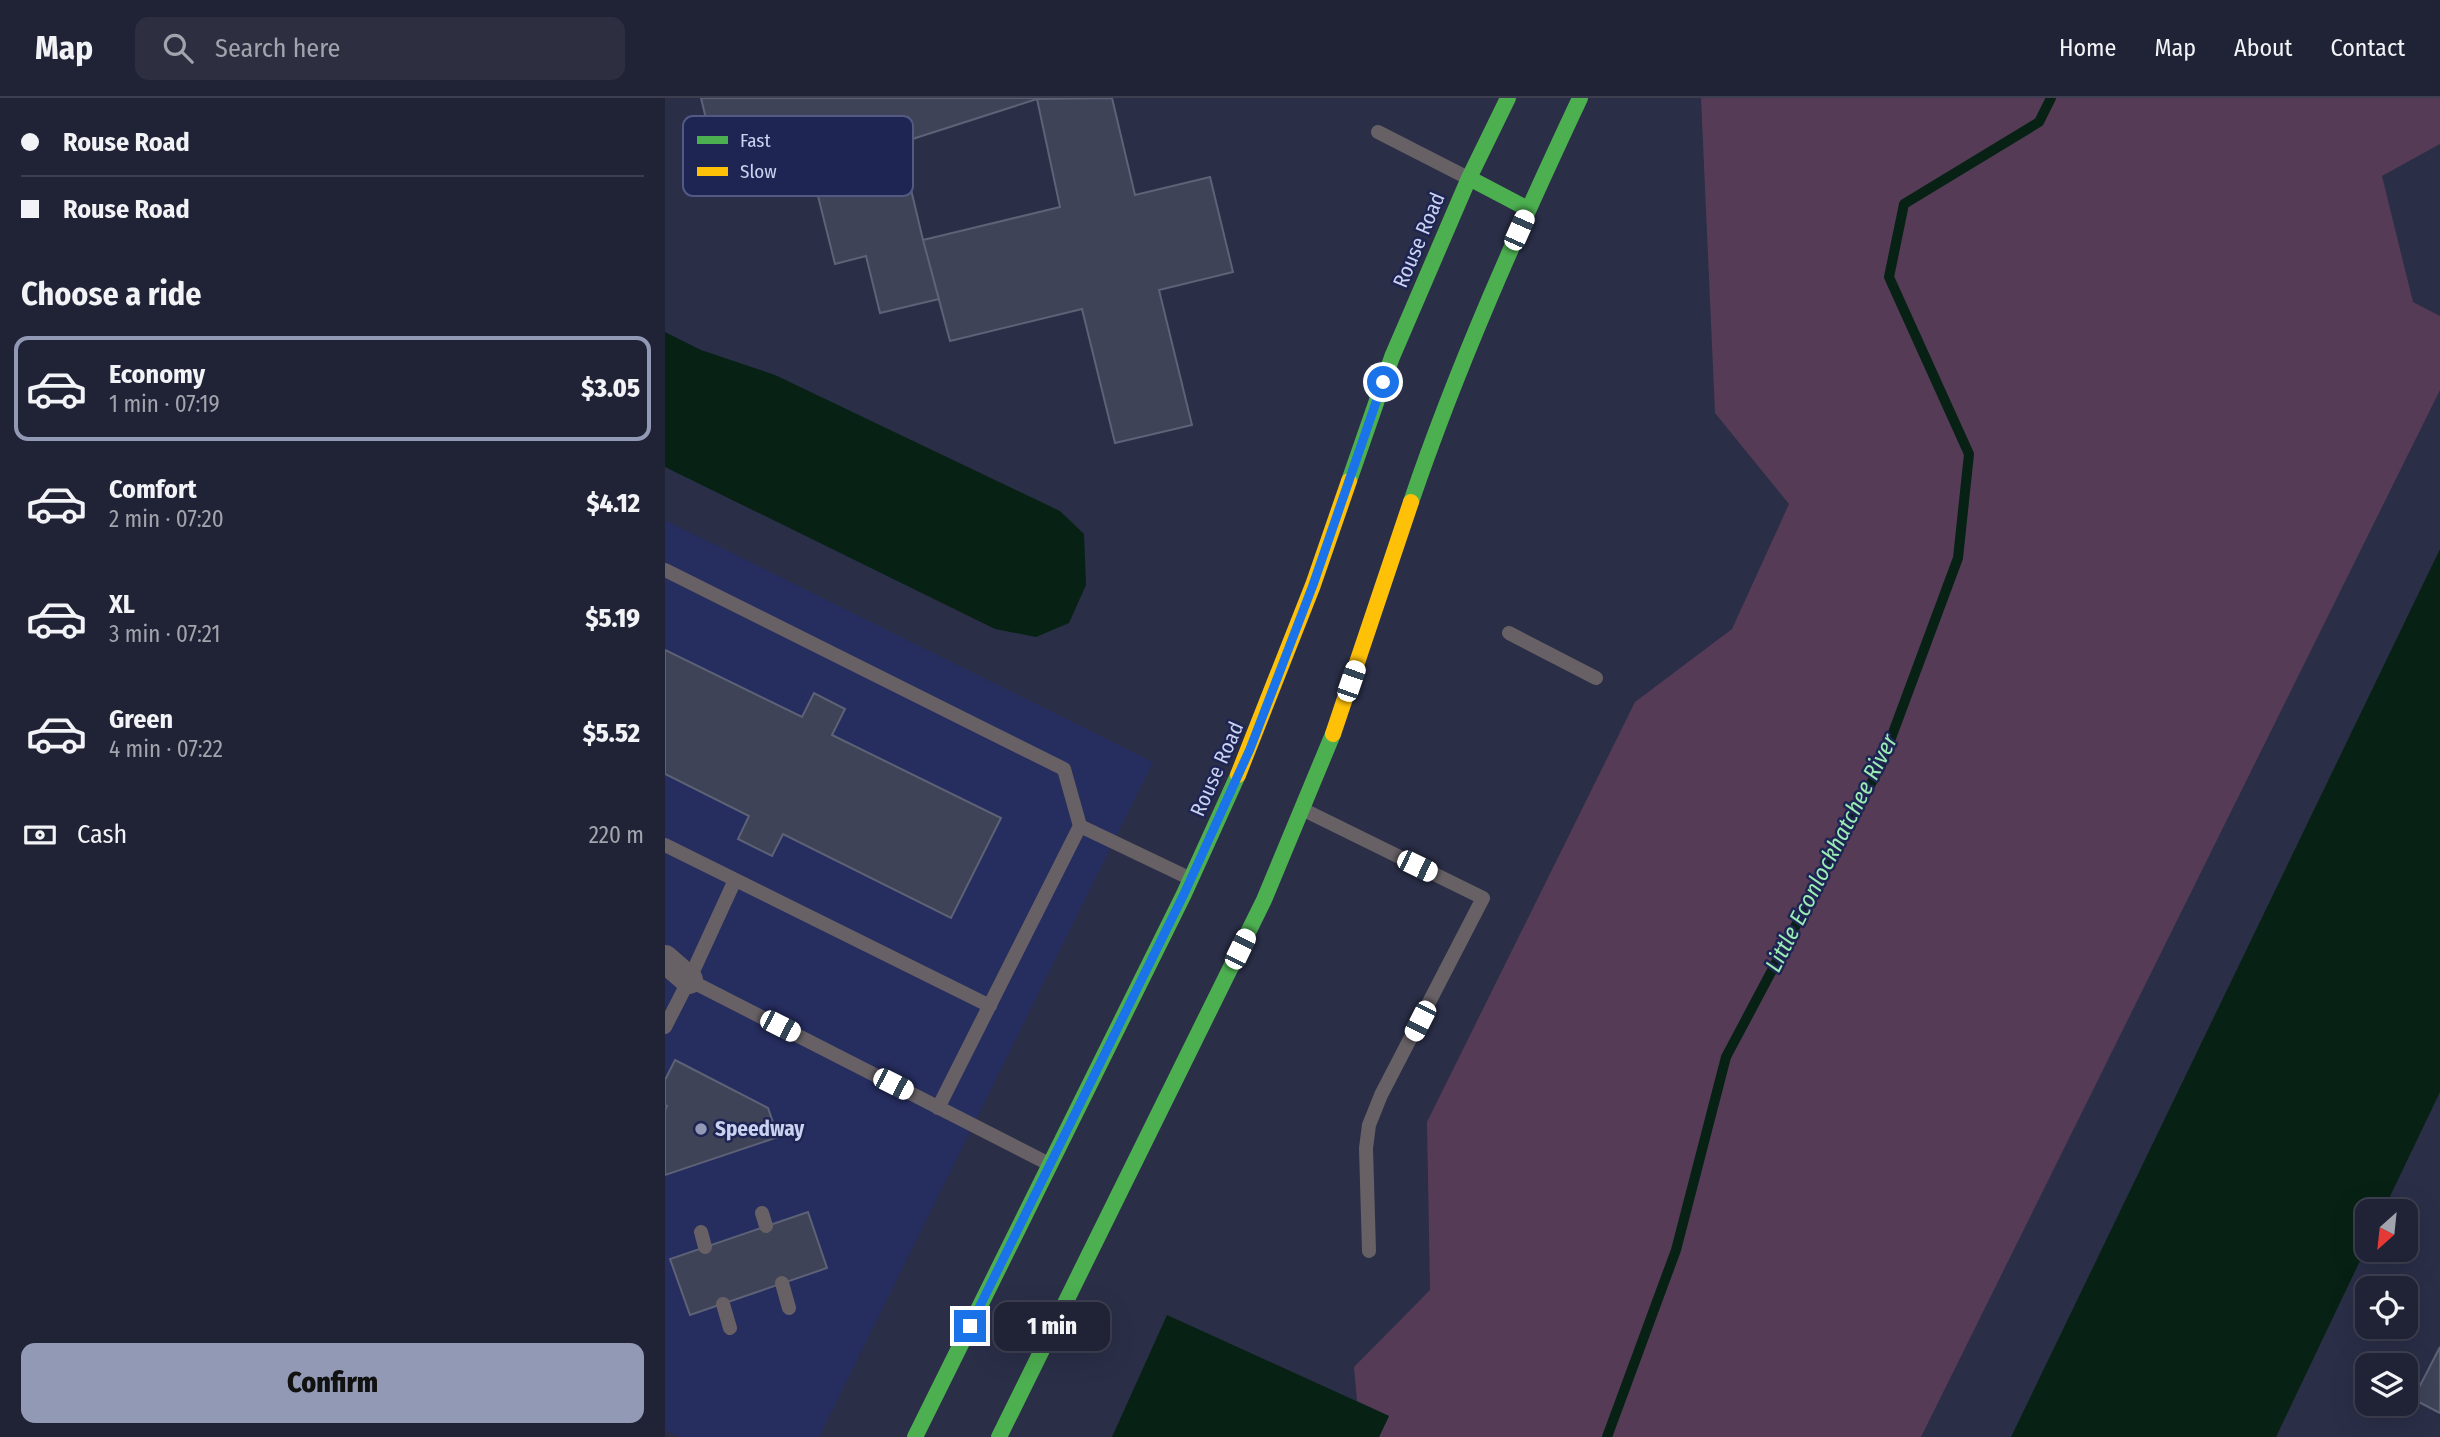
<!DOCTYPE html>
<meta charset="utf-8">
<style>
body{margin:0;font-family:"Fira Sans Condensed",sans-serif;background:#2d2f41;color:#f1f3f6;height:100vh;display:flex;flex-direction:column;font-size:26px;white-space:nowrap}
*{box-sizing:border-box;margin:0}
p{font-size:23px;color:#a2a4ad}
.icon{flex:none;width:38px;height:38px;fill:none;stroke:currentColor;stroke-width:2;stroke-linecap:round;stroke-linejoin:round}
.map{position:relative;flex:1;overflow:hidden}
.panel{display:flex;flex-direction:column;background:#202235;width:665px}
.panel>*{flex:none}
.banner{display:grid;align-content:center;height:154px;padding:0 21px;background:#202235}
.needle{width:46px;rotate:207deg}
.fabs{position:absolute;left:1690px;top:1101px;display:grid;gap:14px}
.fabs a{display:grid;place-items:center;width:63px;height:63px;border-radius:14px;background:#202235;box-shadow:0 7px 28px #0002,0 0 0 2px #3d3f50;font-size:35px}
.end{position:absolute;width:32px;height:32px;margin:-16px;border:9px solid #1a73e8;background:#fff;box-shadow:0 0 0 4px #fff}
.from{border-radius:50%}
.bubble{position:absolute;height:49px;border-radius:14px;background:#202235;box-shadow:0 7px 28px #0002,0 0 0 2px #3d3f50;font-size:23px;font-weight:800;line-height:49px;text-align:center}
.car{position:absolute;width:21px;height:42px;margin:-21px -10px;border-radius:9px;box-shadow:0 0 5px 2px #0007;background:linear-gradient(#fff 24%,#345 0 40%,#fff 0 76%,#345 0 86%,#fff 0)}
.banner b{display:flex;align-items:center;gap:24px;height:66px;font-size:26px}
.banner b+b{border-top:2px solid #3d3f50}
.banner i{width:18px;height:18px;background:#f1f3f6}
ul{padding:0;list-style:none}
li{display:flex;align-items:center;gap:21px;height:105px;margin:0 14px 10px;padding:0 7px;border:4px solid transparent;border-radius:14px}
li div{flex:1}
li b{display:block;font-size:26px}
li em{font-style:normal;font-weight:800}
li.current{border-color:#9299b5}
li>.icon{width:63px;height:63px;stroke-width:1.5}
h2{padding:0 21px;font-size:32px;line-height:84px}
.pay{display:flex;align-items:center;gap:18px;height:77px;padding:0 21px;font-size:26px}
.pay p{margin-inline-start:auto}
.action{display:flex;gap:14px;margin-top:auto;padding:14px 21px}
.action a{flex:1;height:80px;border-radius:14px;background:#9299b5;color:#111;font-size:28px;font-weight:800;line-height:80px;text-align:center}
header{display:flex;align-items:center;gap:42px;box-sizing:border-box;height:98px;padding:0 35px;background:#202235;border-bottom:2px solid #3d3f50}
header strong{font-size:33px}
nav{display:flex;gap:38px;margin-inline-start:auto;font-size:24px}
.search{width:490px;height:63px;background:#2d2f41;display:flex;align-items:center;gap:18px;box-sizing:border-box;padding:0 24px;border-radius:14px;color:#a2a4ad;font-size:26px}
main{display:flex;flex:1;min-height:0}
.map>svg:first-child{display:block}
.built{fill:#262d5f}
.green{fill:#553b55}
.water{fill:#072214}
.lines{fill:none;stroke-linecap:round;stroke-linejoin:round}
.stream{stroke:#072214;stroke-width:10}
.building{fill:#3f4358;stroke:#5d6277;stroke-width:2}
.lane{stroke:#676165;stroke-width:14}
.street{stroke:#676165;stroke-width:28}
.fast{stroke:#4caf50;stroke-width:16}
.slow{stroke:#ffc107;stroke-width:16}
.route{stroke:#1a73e8;stroke-width:9}
.poi-dot{fill:#9299b5;stroke:#1e2553;stroke-width:2.5}
.labels{text-anchor:middle;stroke-width:5;stroke-linejoin:round;paint-order:stroke}
.street-label{font-size:21px;fill:#cad2f0;stroke:#1e2553}
.poi-label{font-size:21px;font-weight:bold;fill:#cad2f0;stroke:#1e2553;text-anchor:start}
.water-label{font-size:23px;font-style:italic;fill:#9bedb4;stroke:#1e2553}
.key{fill:#1e2553;stroke:#525982;stroke-width:2}
.key-label{font-size:19px;fill:#cad2f0}
</style>
<header>
<strong>Map</strong>
<div class="search"><svg class="icon" aria-label="search" viewBox="0 0 24 24"><circle cx="10" cy="10" r="6"/><path d="M15 15l6 6"/></svg>Search here</div>
<nav><a>Home</a><a>Map</a><a>About</a><a>Contact</a></nav>
</header>
<main>
<section class="panel">
<div class="banner">
<b><i class="from"></i>Rouse Road</b>
<b><i></i>Rouse Road</b>
</div>
<h2>Choose a ride</h2>
<ul>
<li class="current"><svg class="icon" aria-label="car" viewBox="0 0 24 24"><path d="M5 17H2v-5l4-1 3-4h7l3 4 3 1v5h-3M9 17h6M6 11h13"/><circle cx="7" cy="17" r="2"/><circle cx="17" cy="17" r="2"/></svg><div><b>Economy</b><p>1 min · 07:19</p></div><em>$3.05</em></li>
<li><svg class="icon" aria-label="car" viewBox="0 0 24 24"><path d="M5 17H2v-5l4-1 3-4h7l3 4 3 1v5h-3M9 17h6M6 11h13"/><circle cx="7" cy="17" r="2"/><circle cx="17" cy="17" r="2"/></svg><div><b>Comfort</b><p>2 min · 07:20</p></div><em>$4.12</em></li>
<li><svg class="icon" aria-label="car" viewBox="0 0 24 24"><path d="M5 17H2v-5l4-1 3-4h7l3 4 3 1v5h-3M9 17h6M6 11h13"/><circle cx="7" cy="17" r="2"/><circle cx="17" cy="17" r="2"/></svg><div><b>XL</b><p>3 min · 07:21</p></div><em>$5.19</em></li>
<li><svg class="icon" aria-label="car" viewBox="0 0 24 24"><path d="M5 17H2v-5l4-1 3-4h7l3 4 3 1v5h-3M9 17h6M6 11h13"/><circle cx="7" cy="17" r="2"/><circle cx="17" cy="17" r="2"/></svg><div><b>Green</b><p>4 min · 07:22</p></div><em>$5.52</em></li>
</ul>
<div class="pay"><svg class="icon" aria-label="cash" viewBox="0 0 24 24"><path d="M3 7h18v10H3z"/><circle cx="12" cy="12" r="2"/></svg>Cash<p>220 m</p></div>
<div class="action"><a>Confirm</a></div>
</section>
<div class="map">
<svg width="1775" height="1339" viewBox="0 0 1775 1339">
<rect width="100%" height="100%" fill="#2a2e47"/>
<path class="built" d="M0,422L488,664L154,1339H15L0,1332Z"/>
<path class="green" d="M1036,0H1775V46L1717,78L1748,204L1775,218V292L1256,1339H714L724,1318L692,1303L689,1269L765,1192L762,1024L970,604L1067,531L1124,406L1050,315Z"/>
<path class="water" d="M0,234L36,252L110,277L395,413L419,436L421,487L404,525L371,539L330,531L0,369Z
M1775,451V994L1718,1113H1703V1146L1611,1339H1346Z
M502,1217L724,1318L714,1339H447Z"/>
<g class="lines">
<path class="stream" d="M942,1339L1011,1152L1061,959L1216,667L1293,460L1304,356L1224,179L1239,106L1374,24L1386,0"/>
</g>
<path class="building" d="M36,0H372V1L235,45L258,142L274,201L215,215L201,158L170,166L143,58L55,79Z
M447,0L470,97L545,79L568,174L494,192L527,327L450,345L417,211L285,243L258,142L395,109L372,1Z
M0,552L137,619L149,595L180,611L167,637L336,720L286,820L118,736L107,758L73,741L84,718L0,676Z
M10,962L103,1010L113,1039L0,1077V1012L2,1008L0,1007V982Z
M143,1114L162,1170L25,1217L5,1161Z
M1775,1249V1315L1748,1301Z"/>
<g class="lines">
<path class="lane" d="M713,34L803,80
M0,472L399,671L415,728
M844,535L931,580
M639,712L818,800L716,997L704,1027L701,1050L704,1153
M0,747L325,908
M24,882L70,782
M0,929L24,882L384,1066
M273,1010L415,728L524,780
M97,1115L101,1128
M36,1134L40,1149
M117,1185L124,1210
M58,1206L65,1230"/>
<path class="street" d="M0,861L24,882"/>
<path class="fast" d="M804,80L863,111
M684,383L727,259L804,80L843,0
M746,404C793,266 853,132 915,0
M250,1339L519,796L573,677
M334,1339L599,802L668,636"/>
<path class="slow" d="M668,636L746,404
M573,677L648,487L684,383"/>
</g>
<g class="lines">
<path class="route" d="M305,1228L519,796L585,651L648,487L718,284"/>
</g>
<circle class="poi-dot" cx="36" cy="1031" r="7"/>
<g class="labels">
<g class="street-label">
<text transform="translate(754 142) rotate(-67)" y="7">Rouse Road</text>
<text transform="translate(552 671) rotate(-66)" y="7">Rouse Road</text>
</g>
<g class="poi-label">
<text x="50" y="1038">Speedway</text>
</g>
<g class="water-label">
<text transform="translate(1166 755) rotate(-63)" y="8">Little Econlockhatchee River</text>
</g>
</g>
<rect x="18" y="18" width="230" height="80" rx="10" class="key"/>
<rect x="32" y="38" width="31" height="8" fill="#4caf50"/>
<rect x="32" y="69" width="31" height="9" fill="#ffc107"/>
<g class="key-label">
<text x="75" y="49">Fast</text>
<text x="75" y="80">Slow</text>
</g>
</svg>
<div class="fabs">
<a><svg class="needle" viewBox="-14 -14 28 28"><path d="M0-13l5 13h-10z" fill="#e53935"/><path d="M0 13l5-13h-10z" fill="#a2a4ad"/></svg></a>
<a><svg class="icon" aria-label="locate" viewBox="0 0 24 24"><circle cx="12" cy="12" r="6"/><path d="M12 2v4M12 18v4M2 12h4M18 12h4"/></svg></a>
<a><svg class="icon" aria-label="layers" viewBox="0 0 24 24"><path d="M12 4l9 5-9 5-9-5zM3 14l9 5 9-5"/></svg></a>
</div>
<i class="end from" style="left:718px;top:284px"></i>
<i class="end" style="left:305px;top:1228px"></i>
<div class="bubble" style="left:329px;top:1204px;width:116px">1 min</div>
<i class="car" style="left:854px;top:132px;rotate:24deg"></i>
<i class="car" style="left:686px;top:583px;rotate:19deg"></i>
<i class="car" style="left:752px;top:768px;rotate:116deg"></i>
<i class="car" style="left:575px;top:851px;rotate:26deg"></i>
<i class="car" style="left:755px;top:923px;rotate:207deg"></i>
<i class="car" style="left:115px;top:928px;rotate:117deg"></i>
<i class="car" style="left:228px;top:986px;rotate:117deg"></i>
</div>
</main>
